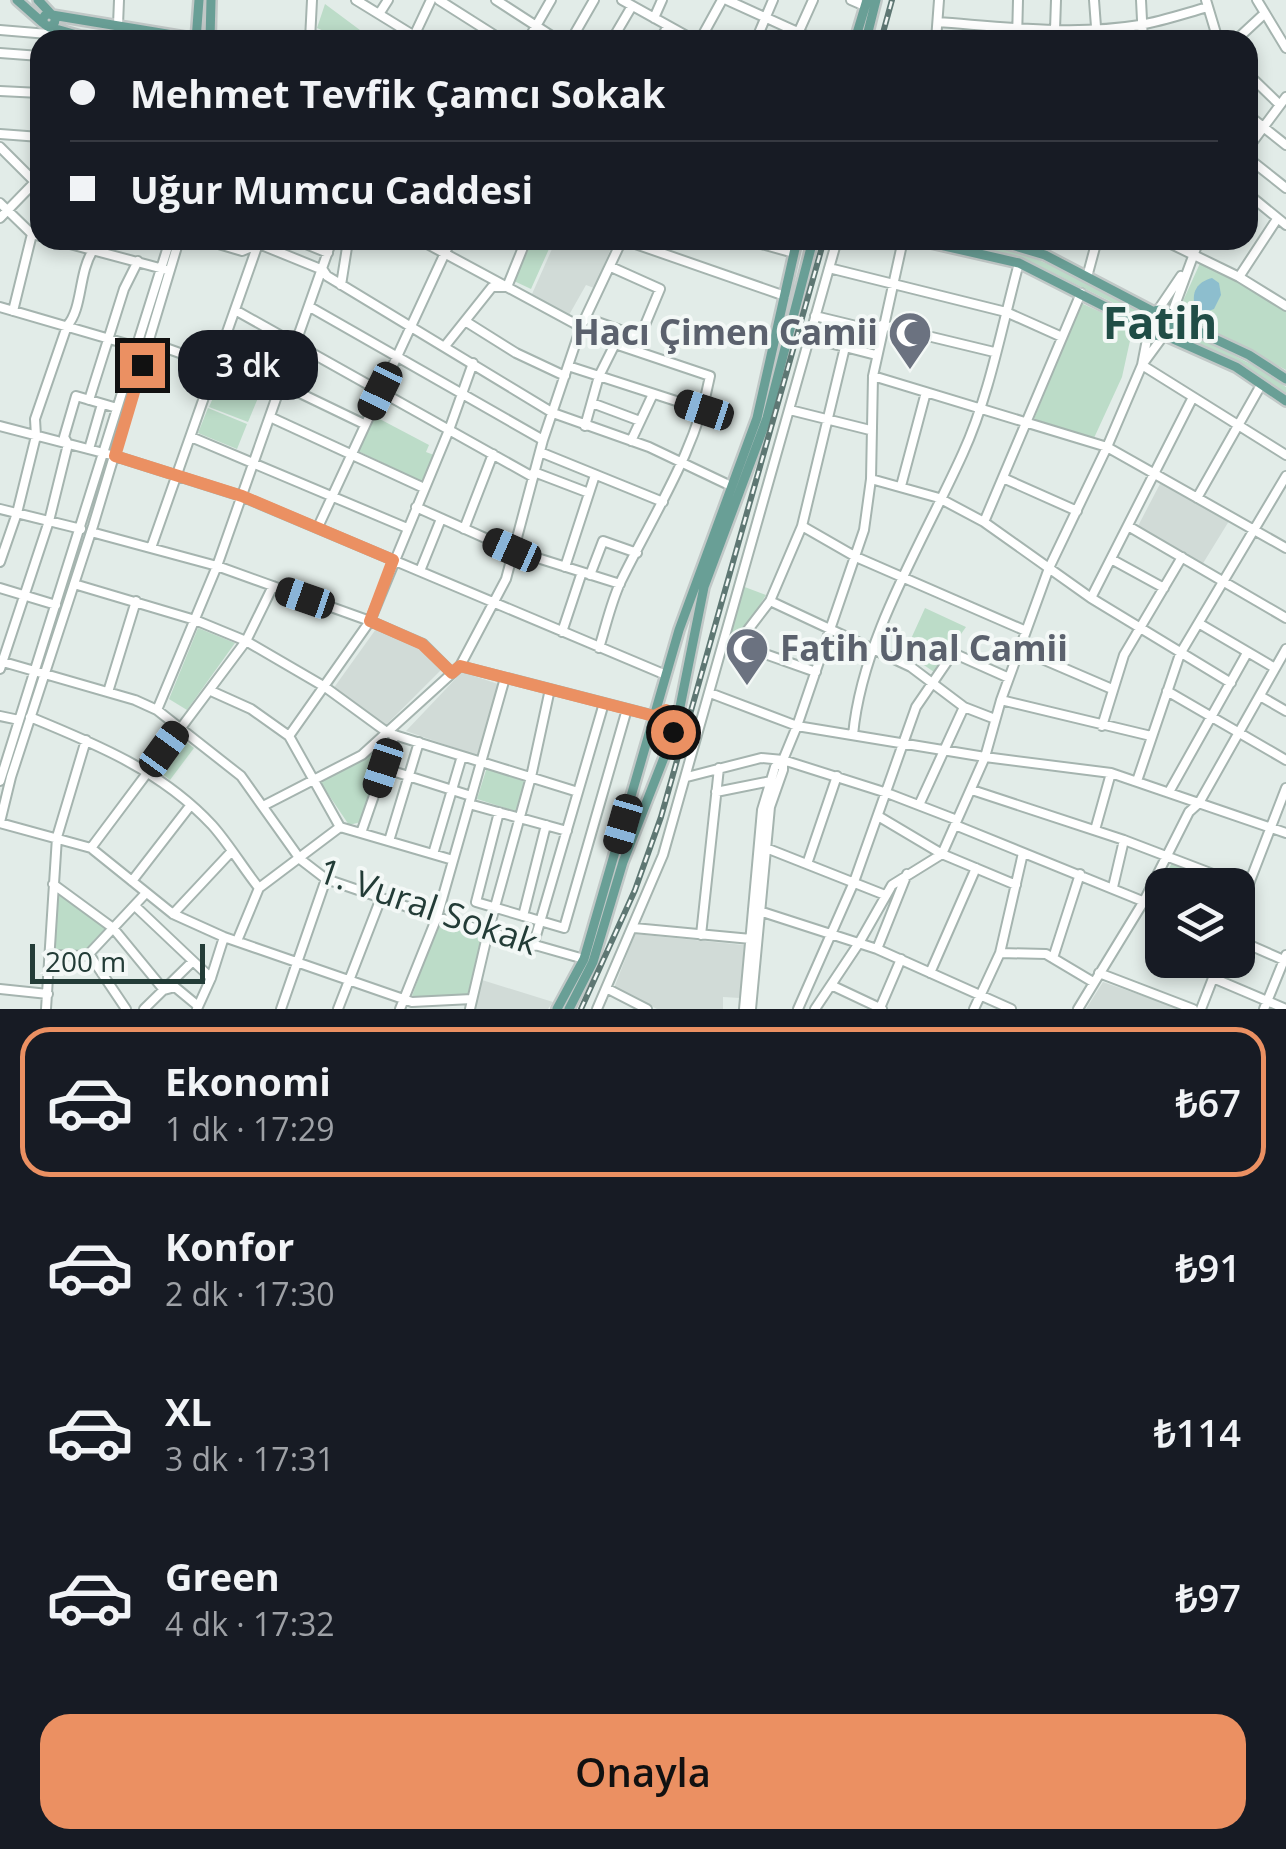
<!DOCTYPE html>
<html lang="tr">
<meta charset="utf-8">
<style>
body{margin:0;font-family:"Open Sans",sans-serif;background:#242831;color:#f1f3f6;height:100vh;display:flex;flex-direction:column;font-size:38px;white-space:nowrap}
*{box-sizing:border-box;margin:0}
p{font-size:32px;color:#9ea1a6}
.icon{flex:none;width:55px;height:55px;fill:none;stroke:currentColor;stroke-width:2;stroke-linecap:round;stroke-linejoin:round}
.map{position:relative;height:1009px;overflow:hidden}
.details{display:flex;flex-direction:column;background:#171b24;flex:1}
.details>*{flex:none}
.banner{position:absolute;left:30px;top:30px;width:1228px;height:220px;border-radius:30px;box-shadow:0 5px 15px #0003;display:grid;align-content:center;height:220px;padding:0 40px;background:#171b24}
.buttons{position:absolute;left:1145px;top:868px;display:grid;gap:20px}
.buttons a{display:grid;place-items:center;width:110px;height:110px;border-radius:20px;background:#171b24;box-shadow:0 5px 15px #0003;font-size:50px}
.scale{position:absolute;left:30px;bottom:25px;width:175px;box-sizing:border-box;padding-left:10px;border:5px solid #233c37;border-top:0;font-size:28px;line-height:35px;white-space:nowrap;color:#233c37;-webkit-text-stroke:8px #f3f8f6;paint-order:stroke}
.end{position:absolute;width:45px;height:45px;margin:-22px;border:12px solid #eb9062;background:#111;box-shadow:0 0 0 5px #111}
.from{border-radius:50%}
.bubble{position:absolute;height:70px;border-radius:30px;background:#171b24;box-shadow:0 5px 15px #0003;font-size:32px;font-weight:600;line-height:70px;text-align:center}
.car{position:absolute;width:30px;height:60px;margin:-30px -15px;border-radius:12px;box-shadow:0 0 8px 2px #0007;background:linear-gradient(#222 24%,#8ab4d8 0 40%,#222 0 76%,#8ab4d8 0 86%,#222 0)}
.banner b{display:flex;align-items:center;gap:35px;height:95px;font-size:38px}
.banner b+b{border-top:2px solid #363941}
.banner i{width:25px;height:25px;background:#f1f3f6}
ul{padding:18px 0 0;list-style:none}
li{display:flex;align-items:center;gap:30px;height:150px;margin:0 20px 15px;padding:0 20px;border:5px solid transparent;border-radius:30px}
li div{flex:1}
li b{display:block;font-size:38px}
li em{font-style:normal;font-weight:600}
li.current{border-color:#eb9062}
li>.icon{width:90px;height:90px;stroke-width:1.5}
.action{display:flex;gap:20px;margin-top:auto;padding:20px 40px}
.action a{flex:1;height:115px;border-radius:30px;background:#eb9062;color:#111;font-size:40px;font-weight:600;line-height:115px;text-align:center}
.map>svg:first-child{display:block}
.built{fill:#d1dbd7}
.green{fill:#bcdcc8}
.water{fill:#8dbece}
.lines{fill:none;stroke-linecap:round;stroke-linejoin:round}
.minor-casing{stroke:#a5b4af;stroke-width:12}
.major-casing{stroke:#c1c8c7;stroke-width:14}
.minor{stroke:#fff;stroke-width:8}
.major{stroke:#699f96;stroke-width:9}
.rail-casing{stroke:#5e7773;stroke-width:6}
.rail{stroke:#f3f8f6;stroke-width:2.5;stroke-dasharray:8;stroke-linecap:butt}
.route{stroke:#eb9062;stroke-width:12}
.labels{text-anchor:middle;stroke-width:8;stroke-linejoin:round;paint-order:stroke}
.worship-label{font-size:35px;font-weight:bold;fill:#5b616d;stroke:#f3f8f6;text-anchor:end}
.street-label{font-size:35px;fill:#233c37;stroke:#f3f8f6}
.district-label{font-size:45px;font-weight:bold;fill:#204d46;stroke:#f3f8f6}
</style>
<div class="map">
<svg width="1286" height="1009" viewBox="0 0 1286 1009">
<rect width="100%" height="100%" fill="#e2ece8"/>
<path class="built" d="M556,240L614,241L594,288L586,285L569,315L532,294Z
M1161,482L1229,521L1202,565L1138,526Z
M376,629L425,652L442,669L386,725L333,689Z
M462,672L498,684L478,756L406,731Z
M635,934L744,945L740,998L723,997V1009H657L614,988Z
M481,980H482L553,1002L548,1009H475Z
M1103,982L1181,1009H1086Z"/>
<path class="green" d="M325,4L364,33L359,40H344L317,28Z
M533,240H553L531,289L514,281Z
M947,240C1018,240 1084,282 1147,312L1144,318L1031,262Z
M1201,261L1241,280L1286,310V370L1178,312Z
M1081,303L1133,327L1122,377L1094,438L1034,419Z
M1176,325L1260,369L1286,387V394L1246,367L1172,333Z
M260,337L284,346L266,390L243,380Z
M220,382L258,398L248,422L209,407Z
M208,408L247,424L237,449L198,433Z
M374,416L429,445L426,452L434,455L423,482L356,450Z
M742,586L766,595L738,640L730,635Z
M925,608L966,627L934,672L905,652Z
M198,628L235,643L187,710L169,699Z
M180,737L194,748L170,780L156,769Z
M388,737L361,822L349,825L320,782L369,755Z
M487,767L527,780L518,812L477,799Z
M1172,863L1233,885H1162V904L1151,899Z
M57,893L106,928L93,941L89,953L52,952Z
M439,922L482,934L468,994L419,999L412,996Z"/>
<path class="water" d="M1212,278L1219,283L1221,295L1214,309L1203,313L1195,307C1191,292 1197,282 1212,278Z"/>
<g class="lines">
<g class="minor-casing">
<path id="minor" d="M356,0L421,40
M439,0L502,40
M496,0L558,40
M622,0L694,40
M727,0L815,40
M851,0L865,6
M1056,0L1055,30L1059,40
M1094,0L1097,40
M1141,0L1143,40
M1206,0L1218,40
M1257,0L1286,48
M379,14L388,0
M654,18L662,0
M938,22C1005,27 1073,36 1140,25C1163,21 1186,13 1208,7
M118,25L119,0
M0,30L48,34
M414,36L431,0
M310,40L312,0
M528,40L551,0
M571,40L594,0
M612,40L632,6
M660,40L668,26
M700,40L722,0
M756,40L773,0
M795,40L813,0
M936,40L939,0
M1017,40L1018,0
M1236,40L1264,14
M0,53L40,56
M1248,74L1280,105
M0,91L40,93
M1248,115L1286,145
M0,134L40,137
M0,147L35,182
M1248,148L1286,97
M1248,158L1286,188
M1248,194L1286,225
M0,203L32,234L40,236
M0,218L35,182L40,128
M55,240L167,270
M205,240L242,251L259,244L323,270L327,276L553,413L649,447L731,486
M296,240L328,253
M339,240L348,241L341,285
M420,240L581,327
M624,240L785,296
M747,240L794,253
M1163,240L1239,277L1286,306
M829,268L1006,312L1062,337
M1087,277L1097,240
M1239,277L1277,219
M0,307L137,347
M310,307L543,440
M235,310L533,477
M1158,310L1181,276
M13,311L32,234
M815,316L881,332
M1171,316L1199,240
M586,318L640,337L660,289L611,267
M465,321L516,353L565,376
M882,325L994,352
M810,338L876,355
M149,342L216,366
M445,346L492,287H507L526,240
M1142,365L1286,455
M1142,365L1164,335
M568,366L704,410
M873,376L1107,447L1286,548
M281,384L364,424
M89,400L124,289L138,261
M592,403L640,421
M790,410L870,430
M270,417L424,488
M0,426L115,456L241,496L666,675
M585,426L599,376L622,330
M191,437L407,528
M631,441L653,394
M89,449L102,404
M540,452L663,502
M534,472L589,493
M1003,478L1077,511
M871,479L939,498L984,522L1091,598L1231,683
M901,486L926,392
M1197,498L1261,385
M416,507L512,550L620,584
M0,509L81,529
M984,522L1081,293
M802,526L856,557L1026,631
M1128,526L1286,618
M318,527L451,240
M464,529L493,454
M91,532L217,566L370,621L423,644L452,673
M151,548L258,244
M1111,559L1164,588
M0,562L17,513L36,436L35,419L67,326C83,308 78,274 93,250
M565,567L595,475
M420,571L441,519
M590,575L603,541L637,553
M74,584L195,620L246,641L325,687L388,733L578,792
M0,588L56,605
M1091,598L1193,397
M770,601L911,667L964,707L995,719
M1200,624L1275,668
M562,632L582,572
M734,643L816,672
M737,644L770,601L802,526L845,347
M599,648C606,626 611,602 621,581C654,513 696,451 710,376L615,344
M1019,649L1112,689
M0,661L135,700L157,710L241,776L300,859L326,879L437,917L584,959
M460,666L655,716
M0,669L49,521L68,444L64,437L76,396L117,408
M211,691L251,709L289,736L340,827L453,860
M1167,691L1286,760
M108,692L136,601
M710,693L797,726L985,757L1111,773L1286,833
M1260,696L1286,711
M1001,700L1151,736
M157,710L217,566L332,240
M0,716L19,720
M30,717C96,744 162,771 212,825C229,844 243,868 259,888
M1102,726L1124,655L1182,557
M853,735C862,638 923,542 963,453C990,394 1002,325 1019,263
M289,736L370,621L449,430L473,363
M383,768L471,796
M687,777L761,758L783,760L887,793L957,820
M0,781L170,240
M1137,781L1180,654L1286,476
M972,790L1124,840L1247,887
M716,792L771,781
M1169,792L1247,653
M469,804L567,831
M919,805L964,707
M263,806L362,755L460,666L506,579L543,440L581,327L622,240
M499,812L476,902L564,928L627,709
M878,816L942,854L1016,885
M0,822L11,777L93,526L179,240
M0,823L91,848L173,914L224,937L412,1002L472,999
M955,825L1162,909
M1095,830L1111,773
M361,833L395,735
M389,841L419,742
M91,848L246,641L273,586
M766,848L885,895
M433,854L462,756
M807,864L837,776
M132,881L190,806
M53,884L113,928L164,990L175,987L198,1006
M1113,887L1124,840
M135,906L211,978
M753,909L877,949L1011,1009
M1238,912L1286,788
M173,914L231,852
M523,916L546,825
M634,928L751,939
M701,935L719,768
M1238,940L1286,961
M237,941L259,888L340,827
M533,946L604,703
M877,949L907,874
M1000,953L1046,954L1093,982
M89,954L126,1009
M49,955L87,956L146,893
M1053,958L1080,874
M930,973L976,868
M1099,973L1193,1009
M1213,978L1286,1009
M831,985L882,1009
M0,989L48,994
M608,989L647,1009
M880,1008L901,959
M46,1009L57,837L86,740
M144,1009L193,961
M197,1009L211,978L224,937
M281,1009L326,879
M338,1009L381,898
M400,1009L437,917L505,678
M470,1009L488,932L531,777L550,689
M597,1009L663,855L837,240
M744,1009L762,810L775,767L783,760L797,726L864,530L871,479L873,376L903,240
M751,1009L770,807L783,770V760
M798,1009L854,882L916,707L953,653L1009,678
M815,1009L859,943L892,885L942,854L985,757L1001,700L1049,568L1107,447L1142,365L1149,329
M974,1009L1000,953L1023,853
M1078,1009L1144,901L1189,812L1199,803L1286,649
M1201,1009L1220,960
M1264,1009L1286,955"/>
</g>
<g class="major-casing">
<path id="major" d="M17,0L43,23
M38,0L52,15L197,39L260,40
M43 20a6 6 0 1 1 12 0a6 6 0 1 1-12 0Z
M49,27L80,36L112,40
M196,40L199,0
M210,40L211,0
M855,40L867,0
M866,40L876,0
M918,240L1019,263L1149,329
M995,240L1045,255L1154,312
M1147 323a13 13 0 1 1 26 0a13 13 0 1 1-26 0Z
M1172,319L1249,355L1286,379
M1164,335L1236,367L1286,401
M557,1009L584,959L679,630L757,418L797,240
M569,1009L593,962L623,862L676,727L704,587L767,418L813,240"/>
</g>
<use href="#minor" class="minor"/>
<use href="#major" class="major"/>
<g class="rail-casing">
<path id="rail" d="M881,40L892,0
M581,1009L635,890L661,817L824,240"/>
</g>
<use href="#rail" class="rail"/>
</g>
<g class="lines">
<path class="route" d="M142,365L115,456L242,496L393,560L370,621L422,644L452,673L460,666L654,716L666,710L676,719L673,732"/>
</g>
<defs>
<g id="mosque-pin" transform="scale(2.25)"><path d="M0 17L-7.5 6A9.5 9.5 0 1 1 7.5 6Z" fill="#6b7280" stroke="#f3f8f6"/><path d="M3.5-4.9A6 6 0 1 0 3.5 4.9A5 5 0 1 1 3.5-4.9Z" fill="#fff"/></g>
</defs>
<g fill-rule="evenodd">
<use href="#mosque-pin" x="910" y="333"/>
<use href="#mosque-pin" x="747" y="649"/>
</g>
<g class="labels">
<g class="worship-label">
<text x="878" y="345">Hacı Çimen Camii</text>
<text x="780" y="661" text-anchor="start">Fatih Ünal Camii</text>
</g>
<g class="street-label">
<text transform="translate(428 907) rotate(19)" y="12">1. Vural Sokak</text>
</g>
<g class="district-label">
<text x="1160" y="339">Fatih</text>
</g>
</g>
</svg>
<div class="buttons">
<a><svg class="icon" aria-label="layers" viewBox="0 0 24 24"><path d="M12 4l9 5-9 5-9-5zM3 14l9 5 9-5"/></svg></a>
</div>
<div class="scale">200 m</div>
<i class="end from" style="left:673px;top:732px"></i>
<i class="end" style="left:142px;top:365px"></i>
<div class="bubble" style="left:178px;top:330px;width:140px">3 dk</div>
<i class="car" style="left:380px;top:391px;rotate:206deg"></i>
<i class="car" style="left:704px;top:410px;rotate:288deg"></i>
<i class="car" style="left:512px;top:550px;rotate:294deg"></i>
<i class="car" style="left:305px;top:598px;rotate:289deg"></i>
<i class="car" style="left:164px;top:749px;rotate:36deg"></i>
<i class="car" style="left:383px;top:768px;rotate:198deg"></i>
<i class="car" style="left:623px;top:824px;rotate:196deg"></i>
<div class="banner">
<b><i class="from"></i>Mehmet Tevfik Çamcı Sokak</b>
<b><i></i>Uğur Mumcu Caddesi</b>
</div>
</div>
<section class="details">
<ul>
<li class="current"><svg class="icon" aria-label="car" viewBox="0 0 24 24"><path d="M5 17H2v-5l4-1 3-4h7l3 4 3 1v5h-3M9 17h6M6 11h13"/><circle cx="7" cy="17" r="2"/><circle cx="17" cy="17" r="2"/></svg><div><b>Ekonomi</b><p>1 dk · 17:29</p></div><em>₺67</em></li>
<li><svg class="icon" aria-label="car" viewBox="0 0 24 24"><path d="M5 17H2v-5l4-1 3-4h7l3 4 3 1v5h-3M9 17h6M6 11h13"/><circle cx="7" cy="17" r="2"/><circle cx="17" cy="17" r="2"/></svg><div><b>Konfor</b><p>2 dk · 17:30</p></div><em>₺91</em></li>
<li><svg class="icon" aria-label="car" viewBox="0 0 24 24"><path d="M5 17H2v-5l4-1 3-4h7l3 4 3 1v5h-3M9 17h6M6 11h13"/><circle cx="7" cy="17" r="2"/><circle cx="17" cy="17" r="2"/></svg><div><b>XL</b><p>3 dk · 17:31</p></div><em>₺114</em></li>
<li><svg class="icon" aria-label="car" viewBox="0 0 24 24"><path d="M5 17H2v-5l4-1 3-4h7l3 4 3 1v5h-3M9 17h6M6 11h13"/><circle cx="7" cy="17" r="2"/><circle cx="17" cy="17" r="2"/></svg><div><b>Green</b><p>4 dk · 17:32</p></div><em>₺97</em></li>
</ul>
<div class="action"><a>Onayla</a></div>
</section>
